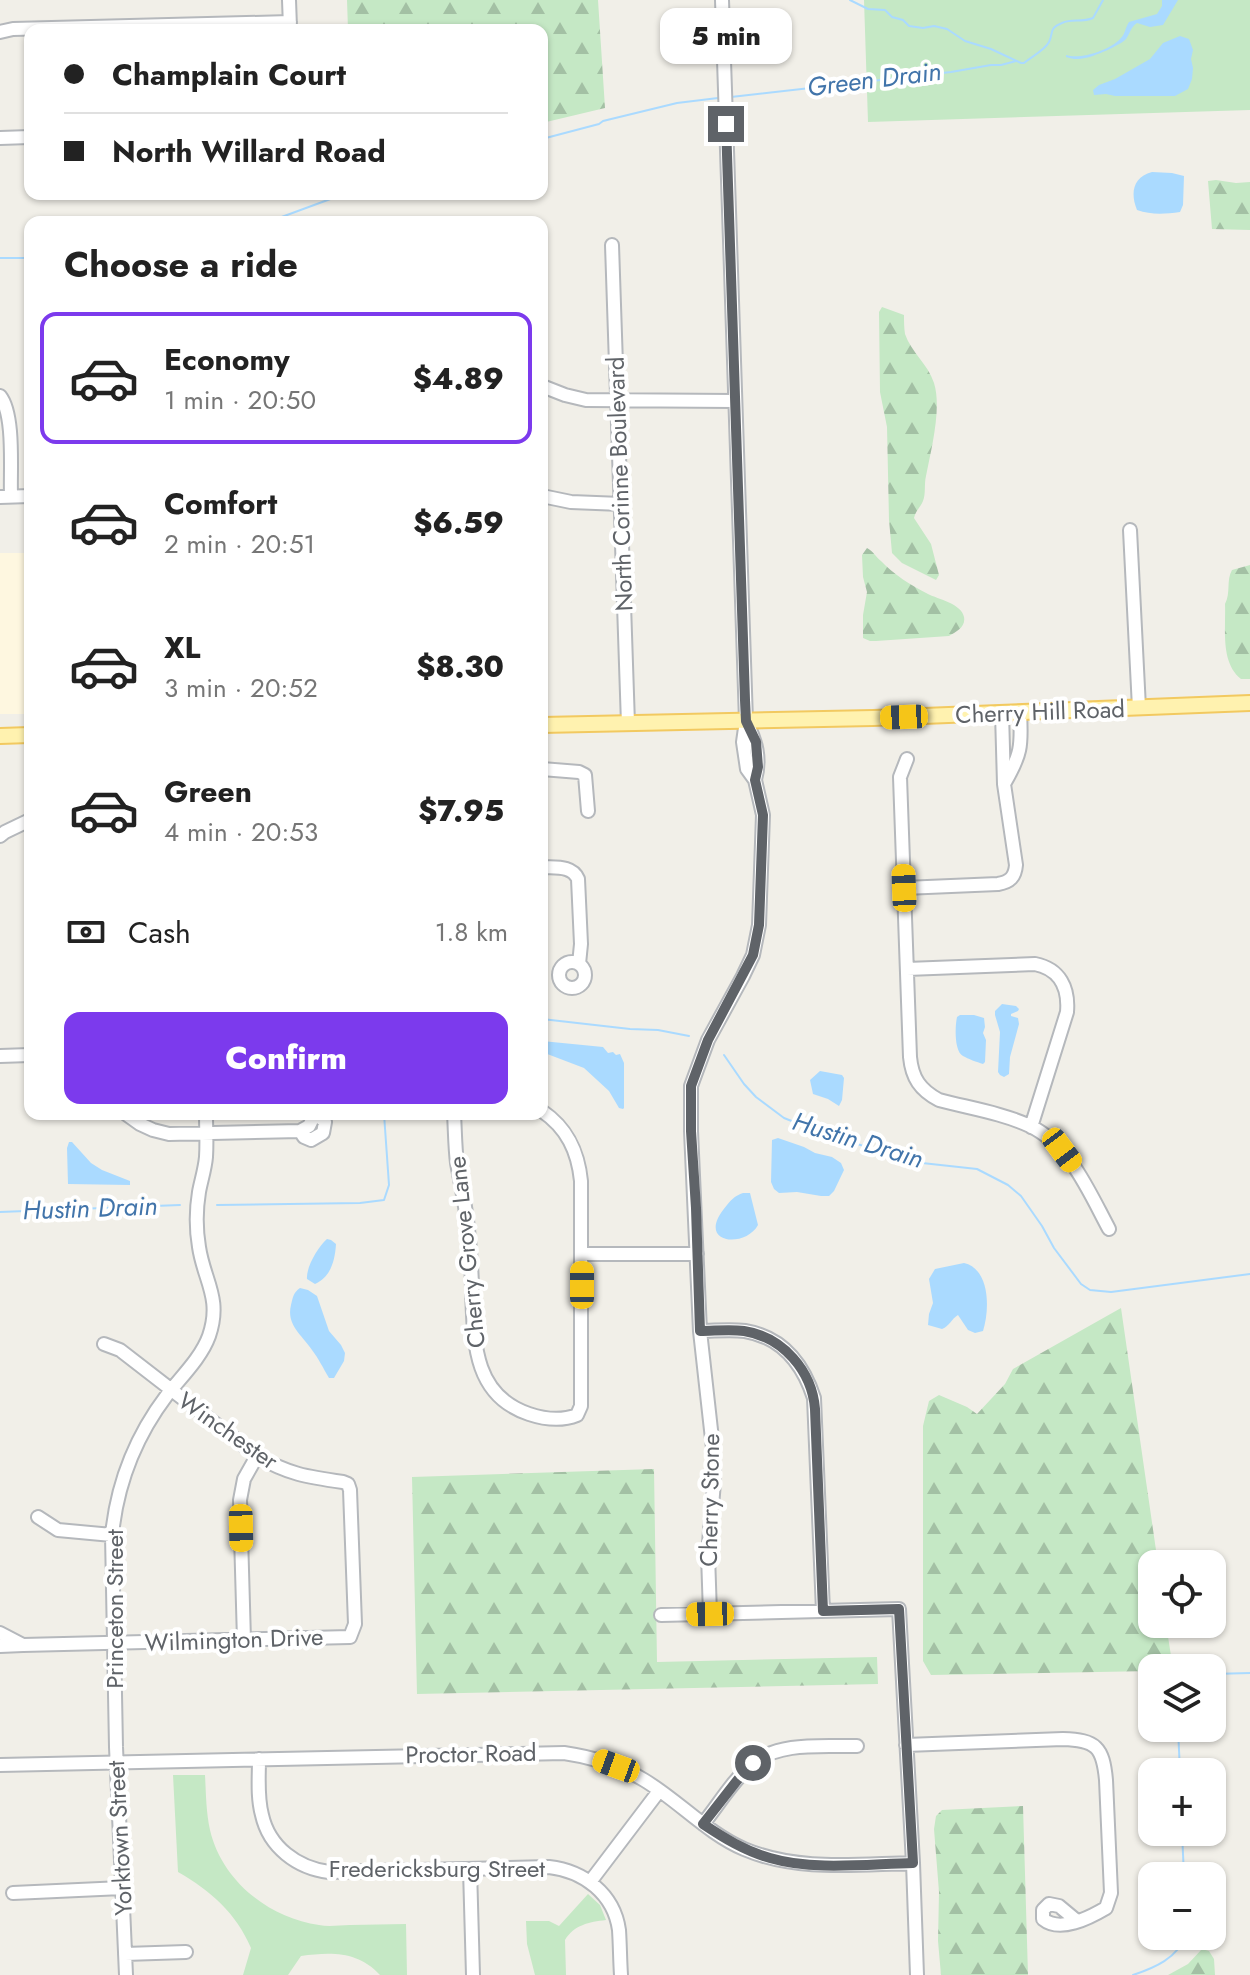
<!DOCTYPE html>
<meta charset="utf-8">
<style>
body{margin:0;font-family:Jost,sans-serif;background:#f2f2f2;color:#222;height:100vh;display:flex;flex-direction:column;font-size:30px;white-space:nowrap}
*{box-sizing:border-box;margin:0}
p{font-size:26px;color:#767676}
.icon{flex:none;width:44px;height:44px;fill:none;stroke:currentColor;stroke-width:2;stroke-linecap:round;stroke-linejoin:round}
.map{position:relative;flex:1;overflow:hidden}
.panel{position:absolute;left:24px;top:216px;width:524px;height:904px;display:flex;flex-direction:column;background:#fff;border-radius:16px;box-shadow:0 2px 6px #0004}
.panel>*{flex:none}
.guide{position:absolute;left:24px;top:24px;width:524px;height:176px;border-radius:16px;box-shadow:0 2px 6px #0004;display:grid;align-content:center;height:176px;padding:0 40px;background:#fff}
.tools{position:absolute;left:1138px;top:1550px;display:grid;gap:16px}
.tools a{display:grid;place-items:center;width:88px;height:88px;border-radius:16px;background:#fff;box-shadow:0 2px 6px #0004;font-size:40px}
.end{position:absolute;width:36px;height:36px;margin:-18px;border:10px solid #5f6368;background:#fff;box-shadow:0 0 0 4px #fff}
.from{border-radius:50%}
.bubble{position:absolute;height:56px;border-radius:16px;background:#fff;box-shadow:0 2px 6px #0004;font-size:26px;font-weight:800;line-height:56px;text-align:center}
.car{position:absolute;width:24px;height:48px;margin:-24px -12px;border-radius:10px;box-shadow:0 0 6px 2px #0007;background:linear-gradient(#f5c518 24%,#345 0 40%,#f5c518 0 76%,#345 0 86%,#f5c518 0)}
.guide b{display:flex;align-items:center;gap:28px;height:76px;font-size:30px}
.guide b+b{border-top:2px solid #e0e0e0}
.guide i{width:20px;height:20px;background:#222}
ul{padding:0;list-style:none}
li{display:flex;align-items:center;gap:24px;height:132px;margin:0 16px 12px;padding:0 24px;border:4px solid transparent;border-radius:16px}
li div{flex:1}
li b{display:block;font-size:30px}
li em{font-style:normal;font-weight:800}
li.active{border-color:#7c3aed}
li>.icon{width:72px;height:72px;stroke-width:1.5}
h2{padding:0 40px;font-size:36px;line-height:96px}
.pay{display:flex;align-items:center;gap:20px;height:88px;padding:0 40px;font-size:30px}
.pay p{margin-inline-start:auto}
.action{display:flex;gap:16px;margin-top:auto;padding:16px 40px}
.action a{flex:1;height:92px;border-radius:16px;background:#7c3aed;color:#fff;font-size:32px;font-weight:800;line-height:92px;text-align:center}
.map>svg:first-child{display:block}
.commercial{fill:#fef7e0}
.forest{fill:url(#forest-firs)}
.park{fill:#c5e8c5}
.water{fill:#aadaff}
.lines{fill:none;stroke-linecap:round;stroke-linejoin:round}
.stream{stroke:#aadaff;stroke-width:2}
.minor-casing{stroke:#b5b8bc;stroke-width:16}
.major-casing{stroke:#f2c960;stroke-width:18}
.minor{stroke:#fff;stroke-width:12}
.major{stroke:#fff2af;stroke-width:14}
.route{stroke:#5f6368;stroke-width:10}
.labels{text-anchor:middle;stroke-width:8;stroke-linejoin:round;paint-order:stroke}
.street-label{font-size:24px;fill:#5f6368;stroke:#fff}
.water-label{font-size:26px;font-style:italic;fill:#4174aa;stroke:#fff}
</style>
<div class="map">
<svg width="1250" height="1975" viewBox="0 0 1250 1975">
<defs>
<pattern id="forest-firs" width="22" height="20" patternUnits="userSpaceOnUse" patternTransform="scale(2)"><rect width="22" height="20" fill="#c5e8c5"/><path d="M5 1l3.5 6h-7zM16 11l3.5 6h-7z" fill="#a3c0a4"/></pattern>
</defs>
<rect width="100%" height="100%" fill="#f1efe8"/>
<path class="commercial" d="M0,553H30V714H0Z"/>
<path class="forest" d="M347,0H598L605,108L542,123V30H348Z
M1216,180L1236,183L1250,182V230L1212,229L1208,181Z
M882,307L904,315C904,321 904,328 905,334C911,352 928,364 934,383C942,408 931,450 926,476C924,484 926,494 923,501C920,508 916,510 914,518L931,544L939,575L936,580L902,563L892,553L889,520L887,427L880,392L879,312Z
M867,548C874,552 875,556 881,561C893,574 912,586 928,594C938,599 962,604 964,617C966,627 956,632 949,636L876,641H870L863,638V615L867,592L863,577L862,555Z
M1250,565V679H1241C1220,662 1226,629 1225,604C1231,593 1226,580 1232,570Z
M1121,1308L1158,1564H1152V1624H1166L1172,1662L1165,1668H1152V1671L931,1675L923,1661V1426L929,1401L939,1395L967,1407L977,1414L1005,1384L1013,1369Z
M654,1469L657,1662L877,1657L878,1684L417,1694L412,1477Z
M1023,1806L1028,1975H941L938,1941L939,1892L934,1829L936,1816L942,1810Z
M1202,1949L1209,1951L1214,1959L1215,1975H1168L1188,1964Z"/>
<path class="park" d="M864,0H1250V110L868,122Z
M173,1775H205C206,1793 206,1812 210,1830C222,1881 269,1918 319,1925C329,1927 340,1925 350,1925C369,1925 387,1924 406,1924L407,1975H380C358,1951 331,1952 301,1956L288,1975H243L251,1948C236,1913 211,1891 178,1872Z
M588,1894L600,1905L606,1920C589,1922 574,1925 565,1940L566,1975H535L527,1944L526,1921H549L559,1926Z"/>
<path class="water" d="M1162,0H1178L1163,25L1150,27L1137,23C1130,28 1131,32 1126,39C1121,45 1093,57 1085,58C1078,60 1072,59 1066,57V55C1080,60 1110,50 1120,39C1125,35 1125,28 1129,22L1157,14L1162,6Z
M1180,36L1189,39L1193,50L1191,59L1193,68L1192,79L1188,89L1175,96H1115L1106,94L1094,95L1093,90L1099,85L1115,79L1150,59L1163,43Z
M1152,172L1172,173L1184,176L1183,205L1180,212C1165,214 1151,215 1137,210C1130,193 1133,177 1152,172Z
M1002,1004L1016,1006L1019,1009L1018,1011L1011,1014V1016L1018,1018L1019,1024L1010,1057L1009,1074L1004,1077L1000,1075L998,1072L1000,1032L995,1015V1011Z
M960,1015H974L984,1018L985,1027L983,1033L986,1040L985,1062L983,1064C977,1062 968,1059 963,1056C954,1051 955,1026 957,1017Z
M542,1041L603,1047L608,1053L613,1052L616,1055L620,1054L624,1063V1108L623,1109L619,1108L609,1091L584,1068L542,1052Z
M820,1071L842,1075L844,1078L842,1100L839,1106L828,1099L813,1094L810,1080Z
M778,1138L804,1147L815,1153L832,1157L841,1163L844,1170L834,1191L829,1196H821L797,1192L779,1193L774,1189L771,1182L772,1140Z
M69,1142H72L91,1163L102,1170L130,1181V1185L68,1184L67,1148Z
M743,1193H750L758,1225C745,1249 693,1244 727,1205C733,1198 735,1196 743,1193Z
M327,1239L331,1240L336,1244C335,1260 331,1277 315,1284L307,1279C306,1267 318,1247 327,1239Z
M964,1263C990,1269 990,1309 983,1331L975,1333L968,1330L958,1315C951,1319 950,1326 942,1329L928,1325L929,1314L933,1303L929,1279L935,1269Z
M300,1288L308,1290L317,1296L329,1331L341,1345L345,1353L344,1361L334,1378H329C323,1368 319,1359 312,1350C302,1335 286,1325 291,1305C293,1297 293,1293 300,1288Z"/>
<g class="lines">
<path class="stream" d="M850,0L868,9L885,10L892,17L903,20L909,26L923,28L934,26L947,29L965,41L991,49L1021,63H1024C1031,57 1045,50 1049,42C1054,32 1048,29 1062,23C1072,18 1081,23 1093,18L1103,0
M731,97L951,72L991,65H1001L1016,61
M542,139L599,124L603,121L677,103L718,98
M268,222L344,194
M0,258H30
M542,1019L630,1029L658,1030L689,1036
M724,1055L744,1084L756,1097L784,1118L817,1131L913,1162L977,1169L1008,1185L1021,1196L1042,1226L1054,1248L1081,1284L1090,1290L1111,1292L1250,1274
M217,1205L360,1203L384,1200L389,1185L384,1114
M0,1212L180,1205
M1212,1674L1250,1673
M1178,1728L1180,1772
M1182,1832L1184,1876
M1133,1975C1154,1968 1178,1958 1185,1936"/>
<g class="minor-casing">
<path id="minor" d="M289,0L290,27
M0,32L13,29L290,22
M0,138L30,137
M612,245L628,724
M542,386L565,395L586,400L735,401
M0,396C15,415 10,471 11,496
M542,496L571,502L621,504
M0,497L30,496
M1130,530L1139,708
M746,721C756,741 761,758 755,780
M907,759L900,777L910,1057C912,1078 920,1090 939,1100C969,1108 1002,1113 1030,1126C1070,1145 1089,1192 1109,1229
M542,769L579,772L585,775L588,811
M1004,784C1021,755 1022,746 1020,713
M0,836L5,832L30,820
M542,867C555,868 572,865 578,879L581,944L579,964
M904,888L998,884C1010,882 1015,877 1016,865L1004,784L1002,713
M559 975a13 13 0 1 1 26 0a13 13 0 1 1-26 0Z
M907,969L1035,964C1060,969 1069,988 1067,1012L1031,1127
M0,1056L30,1055
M126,1114L140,1124L153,1130L169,1134L300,1131L309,1126L315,1114
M454,1114C455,1130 455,1147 457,1163C461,1185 466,1207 468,1229C470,1250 472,1270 472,1290C474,1339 472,1395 529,1414C544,1419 562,1421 577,1415L581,1406V1181C578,1151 567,1128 542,1111
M300,1131L304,1137L311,1140L323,1133L325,1122L316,1114
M582,1254H697
M700,1331C714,1331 730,1329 745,1331C782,1337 803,1364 814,1398L823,1611
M38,1517L58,1530L112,1535
M710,1614L708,1555L714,1482L713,1448L700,1331L691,1131V1086L708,1040L743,976L753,955L759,925L763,815L755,780L747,769L743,742L746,721L722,0
M661,1615L899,1609L913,1863L917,1975
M0,1633L23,1645L0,1646
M244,1640L240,1500L244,1479L257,1456
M23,1645L350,1637L355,1624L350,1490L348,1484L343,1482C307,1477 288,1474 257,1456L120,1350L104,1344
M906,1745L1063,1739C1096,1740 1103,1747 1106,1780L1111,1893L1106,1908C1089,1918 1060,1933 1043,1919V1910L1049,1904L1059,1906L1077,1921
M259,1759C259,1777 257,1797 262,1815C269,1847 297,1868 329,1872L549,1867C584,1871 614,1894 619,1930C620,1945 620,1960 621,1975
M0,1765L564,1753C592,1757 619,1765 644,1780C679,1801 707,1833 744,1849C798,1872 857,1864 913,1863
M703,1824C719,1804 733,1780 752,1764C780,1741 823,1747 857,1746
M470,1869L473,1975
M590,1882L659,1791
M13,1893L122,1888
M125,1954L186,1952
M126,1975L116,1747L112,1535C117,1484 136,1436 167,1395C181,1377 201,1358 209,1336C222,1298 204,1281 199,1247C196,1229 196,1210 199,1192C201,1181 205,1169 206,1157C207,1142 206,1128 206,1114"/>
</g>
<g class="major-casing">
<path id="major" d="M542,725L873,718L1250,703
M0,736L30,735"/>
</g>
<use href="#minor" class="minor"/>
<use href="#major" class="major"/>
</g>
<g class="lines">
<path class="route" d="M726,124L745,700L746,721L756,742L758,767L755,780L763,815L759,925L753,955L708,1040L691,1086V1131L696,1208L700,1331C714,1331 730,1329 744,1331C783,1337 812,1371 815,1409L823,1611L899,1609L913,1863C867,1864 814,1871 770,1858C745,1851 724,1838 703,1824L743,1773L753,1763"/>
</g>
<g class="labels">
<g class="street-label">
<text transform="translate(620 484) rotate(-92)" y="8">North Corinne Boulevard</text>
<text transform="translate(1040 712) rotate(-2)" y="8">Cherry Hill Road</text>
<text transform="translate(467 1252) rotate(-96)" y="8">Cherry Grove Lane</text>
<text transform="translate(228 1431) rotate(35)" y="8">Winchester</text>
<text transform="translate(710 1500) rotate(-89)" y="8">Cherry Stone</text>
<text transform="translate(115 1609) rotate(-90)" y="8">Princeton Street</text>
<text transform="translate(234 1640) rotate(-2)" y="8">Wilmington Drive</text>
<text transform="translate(471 1754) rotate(-1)" y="8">Proctor Road</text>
<text transform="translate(120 1838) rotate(-93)" y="8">Yorktown Street</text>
<text x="437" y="1877">Fredericksburg Street</text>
</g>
<g class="water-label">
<text transform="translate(874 79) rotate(-7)" y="9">Green Drain</text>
<text transform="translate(858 1140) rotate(17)" y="9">Hustin Drain</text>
<text transform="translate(90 1208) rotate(-2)" y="9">Hustin Drain</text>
</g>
</g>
</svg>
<div class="tools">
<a><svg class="icon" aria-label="locate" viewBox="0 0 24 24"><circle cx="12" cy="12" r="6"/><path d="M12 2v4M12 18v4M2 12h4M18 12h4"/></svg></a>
<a><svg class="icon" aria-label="layers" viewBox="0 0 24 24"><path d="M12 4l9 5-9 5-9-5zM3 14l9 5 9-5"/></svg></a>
<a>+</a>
<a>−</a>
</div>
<i class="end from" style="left:753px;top:1763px"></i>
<i class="end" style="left:726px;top:124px"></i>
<div class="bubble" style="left:660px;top:8px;width:132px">5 min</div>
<i class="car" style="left:904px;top:717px;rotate:268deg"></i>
<i class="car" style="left:904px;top:888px;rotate:358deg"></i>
<i class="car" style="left:1062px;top:1150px;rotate:143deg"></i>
<i class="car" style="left:582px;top:1285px;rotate:0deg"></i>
<i class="car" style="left:241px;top:1528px;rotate:179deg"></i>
<i class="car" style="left:710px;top:1614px;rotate:269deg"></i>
<i class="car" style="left:616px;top:1766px;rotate:290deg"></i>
<div class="guide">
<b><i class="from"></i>Champlain Court</b>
<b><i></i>North Willard Road</b>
</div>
<section class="panel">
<h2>Choose a ride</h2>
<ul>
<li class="active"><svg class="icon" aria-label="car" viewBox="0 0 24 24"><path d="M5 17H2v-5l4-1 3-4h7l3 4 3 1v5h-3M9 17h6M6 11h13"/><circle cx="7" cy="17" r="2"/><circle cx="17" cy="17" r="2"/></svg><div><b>Economy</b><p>1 min · 20:50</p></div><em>$4.89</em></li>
<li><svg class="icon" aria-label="car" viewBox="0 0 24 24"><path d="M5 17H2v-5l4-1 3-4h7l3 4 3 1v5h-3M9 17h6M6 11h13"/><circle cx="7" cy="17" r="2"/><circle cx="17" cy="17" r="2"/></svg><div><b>Comfort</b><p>2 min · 20:51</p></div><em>$6.59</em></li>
<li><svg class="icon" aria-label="car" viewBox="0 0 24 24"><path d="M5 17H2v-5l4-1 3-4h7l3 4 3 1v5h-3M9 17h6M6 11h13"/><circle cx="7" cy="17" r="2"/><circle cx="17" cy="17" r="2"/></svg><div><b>XL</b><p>3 min · 20:52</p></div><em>$8.30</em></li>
<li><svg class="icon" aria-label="car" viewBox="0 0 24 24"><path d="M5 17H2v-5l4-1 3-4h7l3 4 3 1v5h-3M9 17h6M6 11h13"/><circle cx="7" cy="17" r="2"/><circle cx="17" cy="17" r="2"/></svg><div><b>Green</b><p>4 min · 20:53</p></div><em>$7.95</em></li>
</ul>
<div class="pay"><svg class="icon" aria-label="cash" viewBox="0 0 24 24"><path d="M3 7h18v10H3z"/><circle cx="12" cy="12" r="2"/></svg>Cash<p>1.8 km</p></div>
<div class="action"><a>Confirm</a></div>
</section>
</div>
